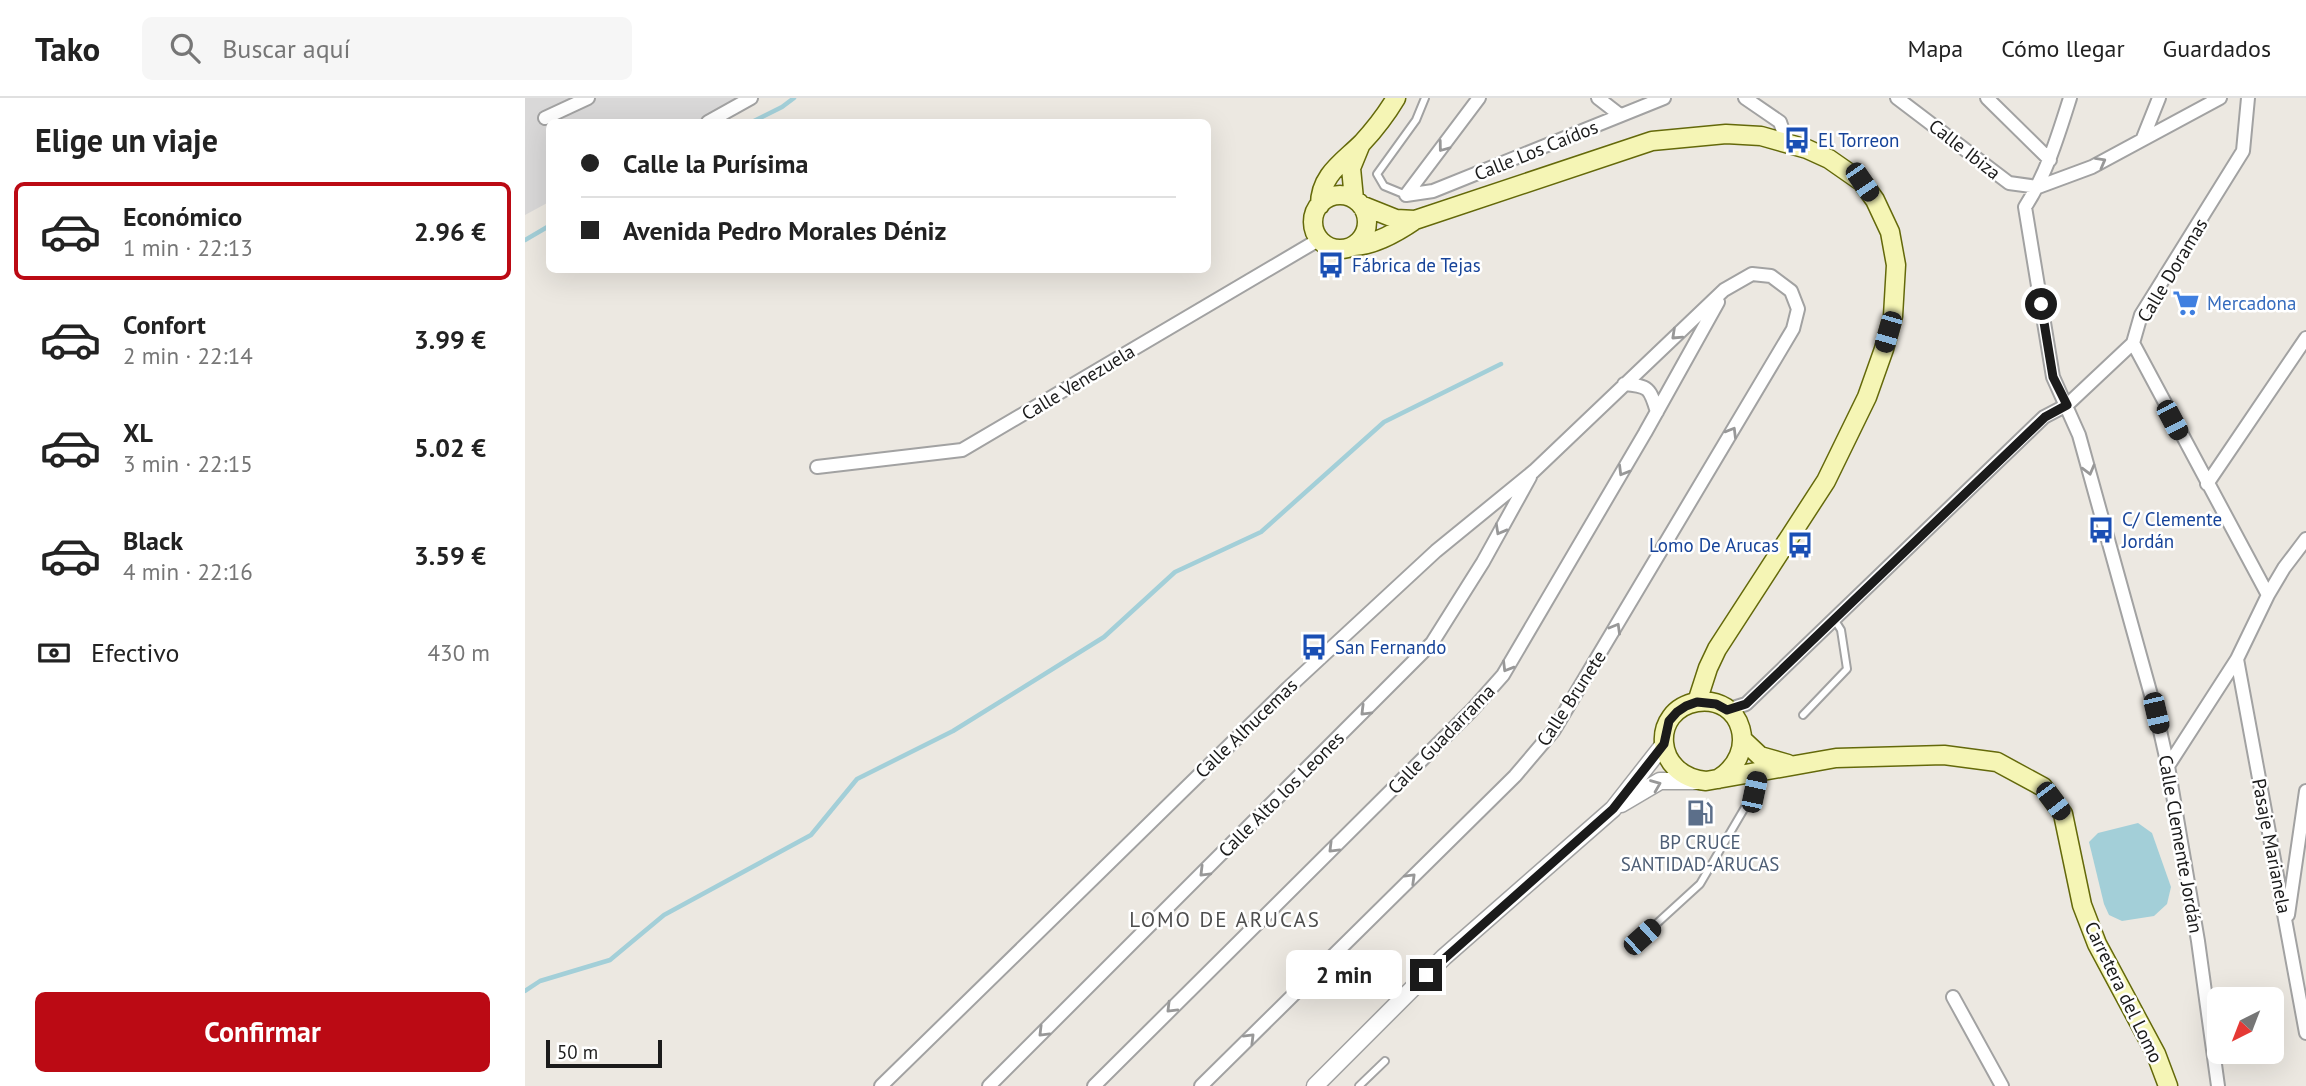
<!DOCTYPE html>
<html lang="es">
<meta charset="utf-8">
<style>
body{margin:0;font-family:"PT Sans",sans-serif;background:#f6f6f6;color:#222;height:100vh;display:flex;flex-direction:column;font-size:26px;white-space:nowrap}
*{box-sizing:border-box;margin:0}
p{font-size:23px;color:#767676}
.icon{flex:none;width:38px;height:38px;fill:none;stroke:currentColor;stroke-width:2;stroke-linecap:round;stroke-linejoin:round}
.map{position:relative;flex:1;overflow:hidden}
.sheet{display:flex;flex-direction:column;background:#fff;width:525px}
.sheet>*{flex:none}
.banner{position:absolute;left:21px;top:21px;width:665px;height:154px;border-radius:10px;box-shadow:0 7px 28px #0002;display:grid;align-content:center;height:154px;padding:0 35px;background:#fff}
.needle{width:46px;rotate:222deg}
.fabs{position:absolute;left:1682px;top:889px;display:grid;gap:14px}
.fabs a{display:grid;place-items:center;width:77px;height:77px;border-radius:10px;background:#fff;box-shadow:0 7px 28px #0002;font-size:35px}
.scale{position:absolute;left:21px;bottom:18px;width:116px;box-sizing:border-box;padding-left:7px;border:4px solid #1b1b1b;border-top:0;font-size:19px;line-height:24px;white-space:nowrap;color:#1b1b1b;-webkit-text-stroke:5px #fff;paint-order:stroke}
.end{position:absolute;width:32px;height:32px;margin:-16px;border:9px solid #1b1b1b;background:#fff;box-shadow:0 0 0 4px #fff}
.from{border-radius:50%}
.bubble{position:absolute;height:49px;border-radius:10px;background:#fff;box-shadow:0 7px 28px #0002;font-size:23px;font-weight:600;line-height:49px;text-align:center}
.car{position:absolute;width:21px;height:42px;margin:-21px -10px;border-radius:9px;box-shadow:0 0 5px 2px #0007;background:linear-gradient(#222 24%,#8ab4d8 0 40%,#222 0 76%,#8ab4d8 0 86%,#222 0)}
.banner b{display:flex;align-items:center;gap:24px;height:66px;font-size:26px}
.banner b+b{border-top:2px solid #e0e0e0}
.banner i{width:18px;height:18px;background:#222}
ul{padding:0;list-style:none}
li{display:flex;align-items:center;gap:21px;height:98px;margin:0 14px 10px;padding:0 21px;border:4px solid transparent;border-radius:10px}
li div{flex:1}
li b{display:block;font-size:26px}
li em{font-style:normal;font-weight:600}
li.on{border-color:#bb0a14}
li>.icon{width:63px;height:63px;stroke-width:1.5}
h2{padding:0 35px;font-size:32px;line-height:84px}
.pay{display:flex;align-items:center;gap:18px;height:77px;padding:0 35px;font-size:26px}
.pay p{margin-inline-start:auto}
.cta{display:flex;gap:14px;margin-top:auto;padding:14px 35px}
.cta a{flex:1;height:80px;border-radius:10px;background:#bb0a14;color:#fff;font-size:28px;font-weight:600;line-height:80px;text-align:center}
header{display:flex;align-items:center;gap:42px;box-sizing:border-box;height:98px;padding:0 35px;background:#fff;border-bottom:2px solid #e0e0e0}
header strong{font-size:33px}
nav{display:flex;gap:38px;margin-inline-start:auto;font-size:24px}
.search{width:490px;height:63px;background:#f6f6f6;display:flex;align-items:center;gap:18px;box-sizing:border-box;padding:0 24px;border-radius:10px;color:#767676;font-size:26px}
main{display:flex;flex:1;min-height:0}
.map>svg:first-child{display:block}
.residential{fill:#d9d8d8}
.water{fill:#a3cfd8}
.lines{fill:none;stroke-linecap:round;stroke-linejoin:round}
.stream{stroke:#a3cfd8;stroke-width:4.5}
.service-casing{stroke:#a2a2a2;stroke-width:10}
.minor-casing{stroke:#a2a2a2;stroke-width:16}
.tertiary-casing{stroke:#a2a2a2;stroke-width:19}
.secondary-casing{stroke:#64690a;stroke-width:21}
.service{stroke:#fff;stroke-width:6}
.minor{stroke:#fff;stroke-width:12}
.tertiary{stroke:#fff;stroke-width:16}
.secondary{stroke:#f5f5b5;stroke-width:18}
.oneway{stroke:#989898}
.route{stroke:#1b1b1b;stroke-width:9}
.labels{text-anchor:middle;stroke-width:5;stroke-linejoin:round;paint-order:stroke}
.transit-label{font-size:19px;fill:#164399;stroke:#fff;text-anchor:start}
.street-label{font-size:19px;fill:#1b1b1b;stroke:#fff}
.shop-label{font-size:19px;fill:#366cbe;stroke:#fff;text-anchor:start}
.service-label{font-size:19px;fill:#4e5e75;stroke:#fff}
.neighbourhood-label{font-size:21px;letter-spacing:2px;fill:#4e4e4e;stroke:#fff}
</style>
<header>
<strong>Tako</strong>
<div class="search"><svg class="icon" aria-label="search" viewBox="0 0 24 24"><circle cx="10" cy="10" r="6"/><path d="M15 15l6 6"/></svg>Buscar aquí</div>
<nav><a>Mapa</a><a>Cómo llegar</a><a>Guardados</a></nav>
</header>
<main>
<section class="sheet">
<h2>Elige un viaje</h2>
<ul>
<li class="on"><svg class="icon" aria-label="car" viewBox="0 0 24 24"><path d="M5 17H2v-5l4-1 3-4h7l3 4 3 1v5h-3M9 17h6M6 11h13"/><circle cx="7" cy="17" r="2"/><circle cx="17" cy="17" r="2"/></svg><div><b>Económico</b><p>1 min · 22:13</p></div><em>2.96 €</em></li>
<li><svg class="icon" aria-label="car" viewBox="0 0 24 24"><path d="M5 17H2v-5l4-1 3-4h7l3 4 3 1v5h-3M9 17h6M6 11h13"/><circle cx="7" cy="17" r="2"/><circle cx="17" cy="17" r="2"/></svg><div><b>Confort</b><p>2 min · 22:14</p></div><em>3.99 €</em></li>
<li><svg class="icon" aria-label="car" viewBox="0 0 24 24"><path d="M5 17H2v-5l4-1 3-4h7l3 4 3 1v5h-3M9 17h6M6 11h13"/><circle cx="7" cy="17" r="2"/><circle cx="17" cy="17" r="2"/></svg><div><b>XL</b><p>3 min · 22:15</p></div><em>5.02 €</em></li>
<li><svg class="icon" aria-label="car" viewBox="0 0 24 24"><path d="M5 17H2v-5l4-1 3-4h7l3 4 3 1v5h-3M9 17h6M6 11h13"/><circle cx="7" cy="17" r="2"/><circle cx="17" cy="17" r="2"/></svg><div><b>Black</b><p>4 min · 22:16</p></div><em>3.59 €</em></li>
</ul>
<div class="pay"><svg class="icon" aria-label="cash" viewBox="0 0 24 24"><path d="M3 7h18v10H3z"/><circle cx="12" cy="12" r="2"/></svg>Efectivo<p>430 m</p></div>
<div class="cta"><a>Confirmar</a></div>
</section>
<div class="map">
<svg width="1781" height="988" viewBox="0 0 1781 988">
<rect width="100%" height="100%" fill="#ece8e1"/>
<path class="residential" d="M0,0H226L179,24H24V104L0,117Z"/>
<path class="water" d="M1613,725L1627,735L1646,789L1642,806L1629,818L1597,823L1584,817L1579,806L1564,744L1573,735Z"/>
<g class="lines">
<path class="stream" d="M227,24L257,9L269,0
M0,142L24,128
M0,893L15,883L85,862L139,817L286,737L332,681L428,633L579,539L650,474L736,434L859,324L976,266"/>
<g class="service-casing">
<path id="service" d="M881,97L859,88L852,76L891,22L900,0
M1278,617L1322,571L1316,532L1309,521
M1117,839L1175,786L1229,694L1233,675
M834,988L860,963"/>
</g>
<g class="minor-casing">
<path id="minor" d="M1073,0L1095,17
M1220,0L1255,24L1262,45
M1372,0L1484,85L1513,89L1567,69L1695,0
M1462,0L1525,62
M1545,0C1533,38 1522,75 1500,109L1528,279L1554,337L1631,615L1643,668L1673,843L1693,988
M20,20L63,0
M183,24L226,0
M1618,40L1634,0
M881,97L908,93L1139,0
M881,97L954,0
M1608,245L1743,497
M1099,286C1124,288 1125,290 1132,314
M292,369L437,352L795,141
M1682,386L1781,240
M1712,561L1781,935
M1202,612L1221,606L1519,319L1542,307L1608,245L1616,217L1718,53L1723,0
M1643,668L1712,561L1743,497L1759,470L1781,441
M1763,817L1781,693
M1428,899L1477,988
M356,988L763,590L911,453L1009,373L1199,192L1227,176L1246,178L1266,193L1273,211L1268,231L1029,632L990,678L676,988
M464,988L907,545L958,464L1005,379
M569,988L947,612L978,577L1120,335L1193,204"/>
</g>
<g class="tertiary-casing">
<path id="tertiary" d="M1096,706L1135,683H1175
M790,988L919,859L1088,711L1139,646"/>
</g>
<g class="secondary-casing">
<path id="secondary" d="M788 124a27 27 0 1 1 54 0a27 27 0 1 1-54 0Z
M829,101L826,70L835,48
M795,107C795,77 818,64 837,45C849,32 862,15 871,0
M836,107L871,121L890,122
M829,148C849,147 874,133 890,122L1127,43L1201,36L1236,38L1282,51L1304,61L1337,84L1350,102L1365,134L1371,167L1368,218L1359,251L1342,299L1301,383L1192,551L1183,570L1172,604
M1218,642L1235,658L1263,666
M1193,681C1235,656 1218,597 1172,604C1125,612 1128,678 1181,683L1311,660L1419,657L1472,664L1518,689L1538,716L1557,807L1572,846L1631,956L1643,988"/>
</g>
<use href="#service" class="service"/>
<use href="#minor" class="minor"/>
<use href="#tertiary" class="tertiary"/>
<use href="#secondary" class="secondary"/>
</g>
<defs><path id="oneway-chevron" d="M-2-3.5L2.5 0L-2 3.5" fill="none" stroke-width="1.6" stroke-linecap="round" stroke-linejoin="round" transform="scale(1.75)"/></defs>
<g class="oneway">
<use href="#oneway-chevron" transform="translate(918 49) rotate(127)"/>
<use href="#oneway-chevron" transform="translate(1576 64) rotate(-29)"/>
<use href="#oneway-chevron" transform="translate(1151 237) rotate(137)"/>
<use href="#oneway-chevron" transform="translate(1207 334) rotate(-59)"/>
<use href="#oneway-chevron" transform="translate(1564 372) rotate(75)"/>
<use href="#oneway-chevron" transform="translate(1098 373) rotate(121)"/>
<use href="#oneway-chevron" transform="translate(975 432) rotate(119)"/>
<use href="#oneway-chevron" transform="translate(1091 530) rotate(-60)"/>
<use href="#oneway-chevron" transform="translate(982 569) rotate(121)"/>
<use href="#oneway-chevron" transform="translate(840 613) rotate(135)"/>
<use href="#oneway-chevron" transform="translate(1131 687) rotate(-22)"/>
<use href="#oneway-chevron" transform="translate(808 750) rotate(135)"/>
<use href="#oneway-chevron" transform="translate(679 774) rotate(135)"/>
<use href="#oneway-chevron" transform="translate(886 780) rotate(-44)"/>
<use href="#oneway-chevron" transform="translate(646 910) rotate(135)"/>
<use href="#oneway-chevron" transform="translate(518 934) rotate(135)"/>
<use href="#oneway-chevron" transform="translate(725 940) rotate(-45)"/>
</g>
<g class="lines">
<path class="route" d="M901,877L1088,711L1139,646L1144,623L1152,614L1161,608L1172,604L1191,606L1202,612L1221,606L1520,319L1542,307L1528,279L1516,206"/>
</g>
<defs>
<g id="bus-bare" transform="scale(2.1)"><path d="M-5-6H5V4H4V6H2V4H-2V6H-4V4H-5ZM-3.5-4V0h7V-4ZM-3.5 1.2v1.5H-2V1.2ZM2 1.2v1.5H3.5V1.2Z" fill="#1a4fb4" stroke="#fff" stroke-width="2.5" paint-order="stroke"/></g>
<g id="supermarket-bare" transform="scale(2.1)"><path d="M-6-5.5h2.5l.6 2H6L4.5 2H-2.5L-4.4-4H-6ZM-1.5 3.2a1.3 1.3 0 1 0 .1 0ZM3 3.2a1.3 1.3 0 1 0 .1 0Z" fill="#3f7fe0" stroke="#fff" stroke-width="2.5" paint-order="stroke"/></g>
<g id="fuel-bare" transform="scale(2.1)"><path d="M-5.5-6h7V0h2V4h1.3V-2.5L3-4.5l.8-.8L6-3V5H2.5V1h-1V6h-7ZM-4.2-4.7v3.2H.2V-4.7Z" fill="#5c6f8a" stroke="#fff" stroke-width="2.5" paint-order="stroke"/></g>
</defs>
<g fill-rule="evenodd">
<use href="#bus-bare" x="1272" y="42"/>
<use href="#bus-bare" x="806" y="167"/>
<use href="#supermarket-bare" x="1661" y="205"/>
<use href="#bus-bare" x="1576" y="432"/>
<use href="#bus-bare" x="1275" y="447"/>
<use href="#bus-bare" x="789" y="549"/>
<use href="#fuel-bare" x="1175" y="715"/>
</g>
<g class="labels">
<g class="transit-label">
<text x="1293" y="49">El Torreon</text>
<text x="827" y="174">Fábrica de Tejas</text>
<text x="1597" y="428">C/ Clemente<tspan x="1597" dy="22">Jordán</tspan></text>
<text x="1254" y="454" text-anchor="end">Lomo De Arucas</text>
<text x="810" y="556">San Fernando</text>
</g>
<g class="street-label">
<text transform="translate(1440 51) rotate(38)" y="7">Calle Ibiza</text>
<text transform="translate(1011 52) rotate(-22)" y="7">Calle Los Caídos</text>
<text transform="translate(1647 172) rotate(-59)" y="7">Calle Doramas</text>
<text transform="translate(553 284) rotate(-31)" y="7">Calle Venezuela</text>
<text transform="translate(1046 600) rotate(-57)" y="7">Calle Brunete</text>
<text transform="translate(721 630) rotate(-44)" y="7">Calle Alhucemas</text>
<text transform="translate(916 641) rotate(-46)" y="7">Calle Guadarrama</text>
<text transform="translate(756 696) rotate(-45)" y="7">Calle Alto los Leones</text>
<text transform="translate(1656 746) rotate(80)" y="7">Calle Clemente Jordán</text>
<text transform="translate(1747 748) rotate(79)" y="7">Pasaje Marianela</text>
<text transform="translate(1599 894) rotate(64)" y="7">Carretera del Lomo</text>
</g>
<g class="shop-label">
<text x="1682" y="212">Mercadona</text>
</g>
<g class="service-label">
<text x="1175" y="751">BP CRUCE<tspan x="1175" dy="22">SANTIDAD-ARUCAS</tspan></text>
</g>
<g class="neighbourhood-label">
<text x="700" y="829">LOMO DE ARUCAS</text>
</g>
</g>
</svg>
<div class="fabs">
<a><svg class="needle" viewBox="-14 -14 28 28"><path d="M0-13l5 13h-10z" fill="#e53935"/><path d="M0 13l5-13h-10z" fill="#767676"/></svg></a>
</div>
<div class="scale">50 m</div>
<i class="end from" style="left:1516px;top:206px"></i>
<i class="end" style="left:901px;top:877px"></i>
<div class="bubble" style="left:761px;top:852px;width:116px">2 min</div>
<i class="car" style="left:1337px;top:84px;rotate:146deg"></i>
<i class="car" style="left:1363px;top:234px;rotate:196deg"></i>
<i class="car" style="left:1647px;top:322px;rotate:152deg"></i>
<i class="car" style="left:1631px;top:615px;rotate:167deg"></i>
<i class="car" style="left:1229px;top:694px;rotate:12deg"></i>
<i class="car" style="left:1528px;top:703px;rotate:143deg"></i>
<i class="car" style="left:1117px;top:839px;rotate:48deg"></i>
<div class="banner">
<b><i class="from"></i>Calle la Purísima</b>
<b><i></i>Avenida Pedro Morales Déniz</b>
</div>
</div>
</main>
